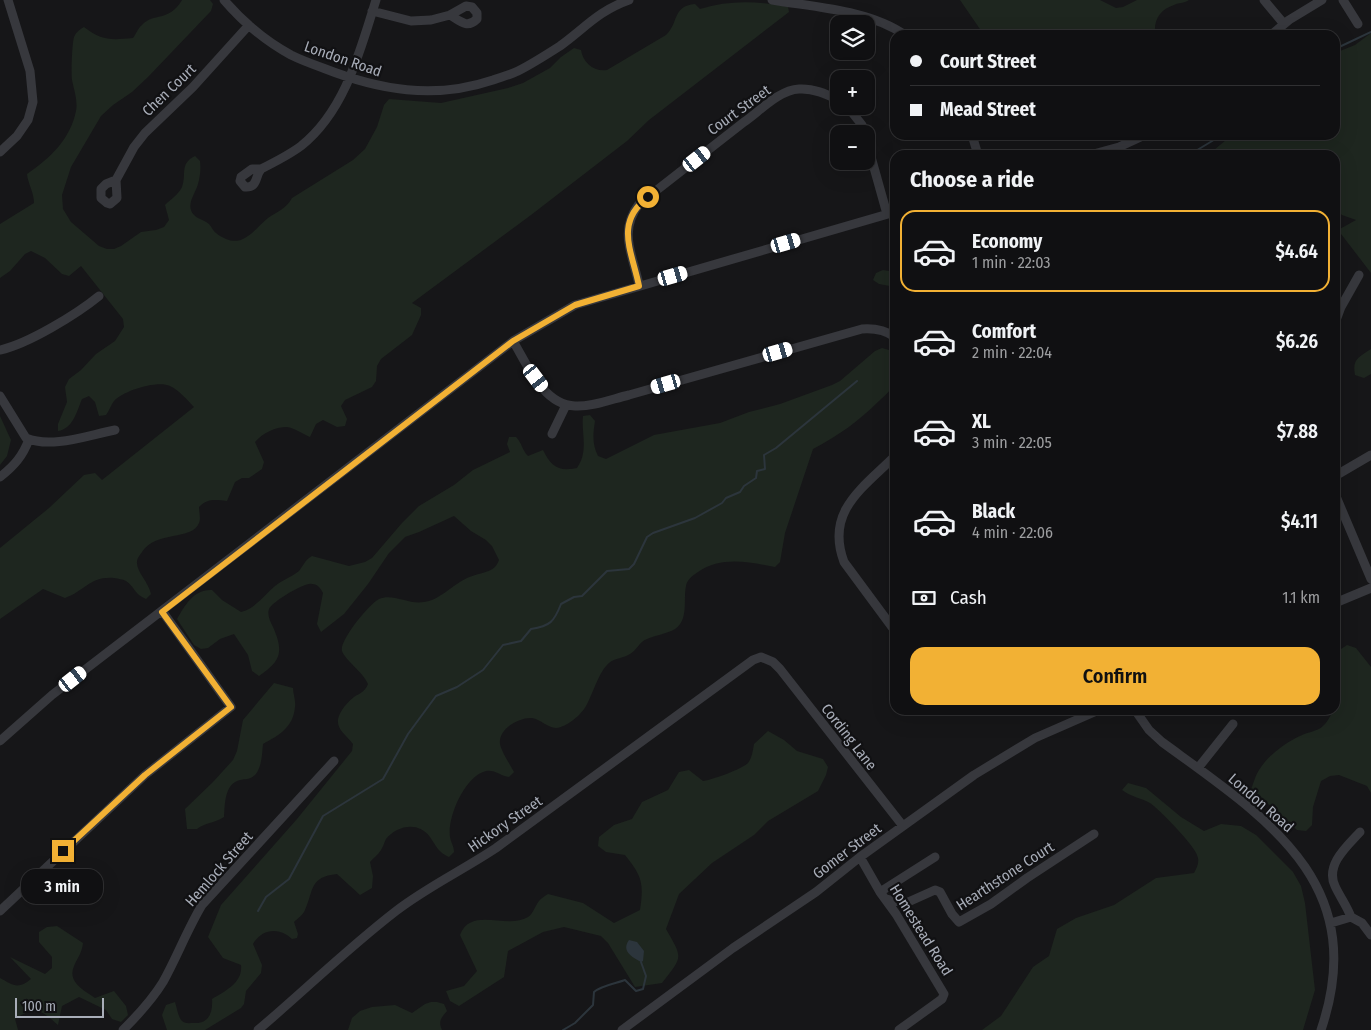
<!DOCTYPE html>
<meta charset="utf-8">
<style>
body{margin:0;font-family:"Fira Sans Condensed",sans-serif;background:#19191b;color:#f1f3f6;height:100vh;display:flex;flex-direction:column;font-size:19px;white-space:nowrap}
*{box-sizing:border-box;margin:0}
p{font-size:16px;color:#9c9d9f}
.icon{flex:none;width:28px;height:28px;fill:none;stroke:currentColor;stroke-width:2;stroke-linecap:round;stroke-linejoin:round}
.map{position:relative;flex:1;overflow:hidden}
.details{position:absolute;left:890px;top:150px;width:450px;height:565px;display:flex;flex-direction:column;background:#101012;border-radius:15px;box-shadow:0 5px 20px #0002,0 0 0 1px #303032}
.details>*{flex:none}
.hud{position:absolute;left:890px;top:30px;width:450px;height:110px;border-radius:15px;box-shadow:0 5px 20px #0002,0 0 0 1px #303032;display:grid;align-content:center;height:110px;padding:0 20px;background:#101012}
.tools{position:absolute;left:830px;top:15px;display:grid;gap:10px}
.tools a{display:grid;place-items:center;width:45px;height:45px;border-radius:10px;background:#101012;box-shadow:0 5px 20px #0002,0 0 0 1px #303032;font-size:25px}
.scale{position:absolute;left:15px;bottom:12px;width:89px;box-sizing:border-box;padding-left:5px;border:2px solid #a8adb8;border-top:0;font-size:14px;line-height:18px;white-space:nowrap;color:#a8adb8;-webkit-text-stroke:4px #111113;paint-order:stroke}
.end{position:absolute;width:22px;height:22px;margin:-11px;border:6px solid #f2b134;background:#111;box-shadow:0 0 0 2px #111}
.from{border-radius:50%}
.bubble{position:absolute;height:35px;border-radius:15px;background:#101012;box-shadow:0 5px 20px #0002,0 0 0 1px #303032;font-size:16px;font-weight:600;line-height:35px;text-align:center}
.car{position:absolute;width:15px;height:30px;margin:-15px -8px;border-radius:6px;box-shadow:0 0 4px 1px #0007;background:linear-gradient(#fff 24%,#345 0 40%,#fff 0 76%,#345 0 86%,#fff 0)}
.hud b{display:flex;align-items:center;gap:18px;height:48px;font-size:19px}
.hud b+b{border-top:1px solid #303032}
.hud i{width:12px;height:12px;background:#f1f3f6}
ul{padding:0;list-style:none}
li{display:flex;align-items:center;gap:15px;height:82px;margin:0 10px 8px;padding:0 10px;border:2px solid transparent;border-radius:15px}
li div{flex:1}
li b{display:block;font-size:19px}
li em{font-style:normal;font-weight:600}
li.active{border-color:#f2b134}
li>.icon{width:45px;height:45px;stroke-width:1.5}
h2{padding:0 20px;font-size:22px;line-height:60px}
.pay{display:flex;align-items:center;gap:12px;height:55px;padding:0 20px;font-size:19px}
.pay p{margin-inline-start:auto}
.button{display:flex;gap:10px;margin-top:auto;padding:10px 20px}
.button a{flex:1;height:58px;border-radius:15px;background:#f2b134;color:#111;font-size:20px;font-weight:600;line-height:58px;text-align:center}
.map>svg:first-child{display:block}
.green{fill:#1e261f}
.water{fill:#2c353c}
.lines{fill:none;stroke-linecap:round;stroke-linejoin:round}
.stream{stroke:#2c353c;stroke-width:2}
.minor{stroke:#37383d;stroke-width:9}
.route{stroke:#f2b134;stroke-width:6}
.labels{text-anchor:middle;stroke-width:4.5;stroke-linejoin:round;paint-order:stroke}
.street-label{font-size:15px;fill:#a8adb8;stroke:#111113}
</style>
<div class="map">
<svg width="1371" height="1030" viewBox="0 0 1371 1030">
<rect width="100%" height="100%" fill="#161618"/>
<path class="green" d="M182,0H210L213,4L211,11L148,77L132,92L113,105L101,116L71,167L62,195L63,209L71,222L99,246L107,249H114L121,246L141,232L156,230L164,227L169,220L165,205C170,200 179,194 182,187C187,174 179,164 195,156L200,161C201,169 200,177 198,184C196,192 188,202 191,210C193,218 203,219 209,224C212,227 213,231 216,233C219,236 223,237 226,239C245,247 256,227 268,218C278,211 286,209 292,198L353,160L365,149L377,127L384,105L389,99L441,103L508,88L523,83L550,68L561,57L574,48L581,50C583,63 594,72 607,70L666,35C679,23 672,6 695,4L700,9C729,0 759,1 788,7L789,12L649,120L627,141L531,215L412,303L421,308V315L412,335L381,359L377,366L376,381L372,387L345,400L341,406L347,419L345,426L337,427L323,420L316,424L310,437C303,434 294,428 287,427C275,427 263,433 255,442L264,462L262,469L249,478H242L235,482L227,501C215,500 208,498 199,507C199,512 201,519 199,523C192,541 156,530 142,552C140,555 137,558 137,562C136,571 149,583 151,594L146,599C134,594 135,587 126,581C122,579 119,579 114,578C90,576 85,591 65,598L43,589L0,619V548L49,508L84,475L95,473L102,480L194,407C187,400 179,390 170,386C157,380 123,391 114,401C111,405 109,411 106,415L99,416L95,402L89,396L82,399C77,411 73,429 58,431V424L67,402L65,387L69,379L81,370L96,354L115,341L124,327L123,319L81,266L69,276L62,274L45,258L31,251L25,254L10,271L0,278V224L34,203C34,192 28,184 27,174C50,158 70,140 76,111C78,101 74,90 72,80C71,73 72,44 74,37C76,32 80,29 84,27C102,41 111,40 133,38C136,34 138,28 142,25C154,12 168,23 182,0Z
M960,0H1100L1116,8L1123,7L1137,0H1189C1183,4 1180,2 1174,5C1161,9 1154,19 1155,32L1141,34L1142,35H984Z
M1371,33V273L1338,230L1356,220L1342,215L1335,208V155H1277L1262,149L1238,150L1228,155H1208L1232,135H1335V53L1355,45Z
M883,270L895,272V287L879,284L873,280L876,273Z
M882,348L889,350C897,360 897,378 890,390C887,394 882,398 879,401C859,421 838,436 813,449L785,533L780,562L775,567C749,562 721,556 698,572C692,576 687,580 686,586C683,599 689,620 675,629C667,634 655,635 647,639C639,642 637,650 630,654C624,658 615,658 609,663C599,671 593,694 586,706C581,715 567,727 556,728C548,728 540,719 532,718C519,717 498,729 500,744C502,753 510,764 514,772L509,777C501,776 494,769 486,771C465,776 447,817 450,837C451,843 454,846 454,852L449,857C439,853 436,846 430,837C419,821 397,825 386,839C384,843 383,847 381,850C378,855 373,858 370,862L373,876L372,888L360,895L337,874C309,877 314,890 305,910C303,915 298,918 294,922L298,934L297,938L292,939C280,927 262,928 253,944L262,965L261,973L246,991L244,1004L241,1008L205,1030H167L162,1015L166,1005L175,1002C177,1008 178,1017 182,1021C185,1024 190,1023 194,1023C209,1024 213,1012 212,999C225,991 243,983 241,965L223,958L208,937L221,905L297,819L352,751L353,744C342,731 332,726 342,710C345,705 349,701 354,697C360,693 365,692 368,684C363,672 345,660 342,651C339,641 369,604 379,599C393,593 409,605 424,602C440,600 452,585 467,578C475,574 489,573 495,567C497,565 498,562 499,560L492,546L486,540L471,531L454,516L419,532L405,537L389,553L368,584L344,614L321,632L317,624L323,593C321,589 318,584 312,584C305,582 272,602 269,609C267,615 270,621 273,627C284,652 281,661 259,676L252,671L248,655L234,634L220,639L208,648L201,649L194,645L177,619C185,605 194,589 212,590L222,600L241,612C255,609 264,595 275,586C282,580 292,577 299,571C304,565 304,561 312,556L349,566L365,562L372,558L402,523L419,506L454,485L473,470L510,452L507,444L509,437H516C522,443 522,450 528,456L543,450C551,466 558,472 577,468C589,451 581,433 583,416L590,415L595,421C593,434 592,444 598,456L606,459L654,435L720,423L749,412L780,404L832,385L840,381L875,351Z
M1371,349V374L1364,378L1355,375C1352,359 1359,357 1371,349Z
M0,416L11,440L7,456L0,465Z
M1347,645L1356,648L1371,667V793L1367,786L1339,775L1330,776L1321,781L1313,807L1312,825L1306,831L1297,830L1254,791L1250,792C1253,785 1255,776 1259,770C1267,757 1281,746 1294,739C1315,727 1322,736 1333,710H1335L1338,691L1335,682V661L1338,651Z
M274,683L293,688C293,694 296,701 295,707C293,728 279,735 263,744C262,754 262,767 255,775C249,781 243,778 237,781C224,787 225,806 224,817C213,824 206,822 197,829H187L185,809L213,782L233,760L237,751L243,720Z
M768,731L784,740L797,751L823,759L828,767L826,775L818,791L768,821L754,835L712,863L679,894L666,929C683,959 683,956 662,983L635,987L608,943L601,936L564,927L543,932L508,951L504,977L459,1006L450,1001L446,991L464,986L477,971L460,935C471,906 507,930 528,917C533,914 535,906 539,901C541,898 545,896 548,894L583,903L614,923L640,910C644,883 642,876 625,855L606,852L598,846L599,837L614,825L632,819L642,802L668,790L679,772L689,770L703,781C712,780 742,769 748,763C752,758 753,750 754,744Z
M1128,783L1146,788L1181,817L1204,831L1221,824L1241,826L1256,835L1293,872L1301,886L1305,903L1315,990L1303,1030H982L1001,1016L1033,967L1049,956L1057,929L1076,918L1114,905L1156,878L1194,873C1197,867 1200,862 1197,855C1194,845 1159,809 1150,803C1141,798 1131,797 1122,790Z
M57,926L83,943C82,954 76,959 73,969C69,983 85,991 95,998L114,991L126,1006L128,1015L121,1022L112,1019L106,1010L79,997L62,1006L58,1025C41,1010 36,1005 15,1019L18,1030H0V978C13,985 18,990 31,979L10,957L45,974L52,968V957L39,942V932L47,927Z
M431,1002H437L444,1004L447,1011C441,1018 438,1021 442,1030H348L352,1018L360,1011L372,1007L395,1005L412,1013L425,1004Z"/>
<path class="water" d="M629,940L637,942L644,951L643,961L641,962C632,957 621,951 629,940Z"/>
<g class="lines">
<path class="stream" d="M1335,49L1371,32
M1189,155L1222,135
M258,911L266,897L289,879L323,816L383,779L408,734L436,696L457,687L483,670L503,645L521,641L531,629C550,626 554,622 561,604L574,597L582,596L607,571L629,569L634,564L647,537L653,533L695,518L722,503L726,498L740,492L744,486L756,478L757,471L765,469L764,455L776,448L857,381
M563,1030L575,1023L593,1005L594,992C600,986 617,983 625,980L636,991L643,989L646,976L641,962"/>
<path class="minor" d="M224,0C243,22 265,41 291,55C301,60 312,64 323,68C379,90 434,100 493,80C501,77 510,75 518,71C532,64 546,55 560,46C585,28 598,11 629,0
M772,0C814,7 870,10 905,35
M1264,0L1284,24
M1343,0L1358,24
M466,6L472,7L477,13V19C467,29 460,21 450,15Z
M372,11L411,21L431,20L450,15
M1271,35L1289,20L1322,0
M847,106L862,125L865,134
M972,135L978,155
M866,139L887,214
M0,152L17,136L28,120L33,102L30,71L8,0
M1090,155L1119,147L1145,135
M252,169H261C255,176 258,188 245,187L240,181L241,177Z
M261,169C275,162 289,155 301,146C345,111 360,51 376,0
M116,180L134,147L145,133L193,87L249,25
M116,180L117,198L110,204L107,203L101,198V189L106,184Z
M639,285C633,255 618,232 639,204C674,177 709,149 744,122C760,111 779,90 799,89C813,88 826,94 839,100
M1335,323L1341,307L1359,275
M513,341C527,364 543,405 575,406C593,407 612,399 629,395L862,329C875,328 885,330 895,337
M0,350C28,344 77,314 99,296
M0,396L26,438C52,449 88,435 115,430
M552,434L566,405
M895,456C863,488 825,511 844,562L895,631
M1335,476L1371,455
M0,477C14,466 23,456 29,439
M1335,494L1371,579
M1335,603L1371,588
M1135,710L1149,730L1162,742C1266,818 1371,882 1321,1030
M0,741L52,695L513,341L575,305L895,212
M1198,768L1233,724
M860,857L880,892L896,914L944,994L942,999L899,1030
M880,892L935,857
M885,899L906,903L935,890L940,892L952,914L959,922L991,904L1027,878L1094,834
M0,911L145,775L231,707L162,611
M1351,917C1347,906 1340,897 1335,886C1325,865 1347,846 1360,832
M1331,923L1351,917L1362,923L1371,935
M123,1030C138,1015 152,1000 163,982C177,957 187,930 202,905L334,761
M258,1030C304,991 348,948 396,911C427,887 463,870 496,848L753,660L761,657L773,662L780,669L903,826
M622,1030L733,948L816,892L860,857L974,775L1035,738L1099,710"/>
</g>
<g class="lines">
<path class="route" d="M63,851L145,775L231,707L162,612L513,341L575,305L639,286C632,251 614,223 648,197"/>
</g>
<g class="labels">
<g class="street-label">
<text transform="translate(343 59) rotate(19)" y="5">London Road</text>
<text transform="translate(169 90) rotate(-44)" y="5">Chen Court</text>
<text transform="translate(739 110) rotate(-36)" y="5">Court Street</text>
<text transform="translate(849 737) rotate(52)" y="5">Cording Lane</text>
<text transform="translate(1261 803) rotate(41)" y="5">London Road</text>
<text transform="translate(505 824) rotate(-35)" y="5">Hickory Street</text>
<text transform="translate(847 851) rotate(-37)" y="5">Gomer Street</text>
<text transform="translate(219 869) rotate(-49)" y="5">Hemlock Street</text>
<text transform="translate(1005 876) rotate(-33)" y="5">Hearthstone Court</text>
<text transform="translate(921 930) rotate(58)" y="5">Homestead Road</text>
</g>
</g>
</svg>
<div class="tools">
<a><svg class="icon" aria-label="layers" viewBox="0 0 24 24"><path d="M12 4l9 5-9 5-9-5zM3 14l9 5 9-5"/></svg></a>
<a>+</a>
<a>−</a>
</div>
<div class="scale">100 m</div>
<i class="end from" style="left:648px;top:197px"></i>
<i class="end" style="left:63px;top:851px"></i>
<div class="bubble" style="left:21px;top:869px;width:82px">3 min</div>
<i class="car" style="left:697px;top:159px;rotate:52deg"></i>
<i class="car" style="left:786px;top:243px;rotate:74deg"></i>
<i class="car" style="left:673px;top:276px;rotate:74deg"></i>
<i class="car" style="left:778px;top:352px;rotate:74deg"></i>
<i class="car" style="left:536px;top:378px;rotate:143deg"></i>
<i class="car" style="left:666px;top:384px;rotate:254deg"></i>
<i class="car" style="left:73px;top:679px;rotate:52deg"></i>
<div class="hud">
<b><i class="from"></i>Court Street</b>
<b><i></i>Mead Street</b>
</div>
<section class="details">
<h2>Choose a ride</h2>
<ul>
<li class="active"><svg class="icon" aria-label="car" viewBox="0 0 24 24"><path d="M5 17H2v-5l4-1 3-4h7l3 4 3 1v5h-3M9 17h6M6 11h13"/><circle cx="7" cy="17" r="2"/><circle cx="17" cy="17" r="2"/></svg><div><b>Economy</b><p>1 min · 22:03</p></div><em>$4.64</em></li>
<li><svg class="icon" aria-label="car" viewBox="0 0 24 24"><path d="M5 17H2v-5l4-1 3-4h7l3 4 3 1v5h-3M9 17h6M6 11h13"/><circle cx="7" cy="17" r="2"/><circle cx="17" cy="17" r="2"/></svg><div><b>Comfort</b><p>2 min · 22:04</p></div><em>$6.26</em></li>
<li><svg class="icon" aria-label="car" viewBox="0 0 24 24"><path d="M5 17H2v-5l4-1 3-4h7l3 4 3 1v5h-3M9 17h6M6 11h13"/><circle cx="7" cy="17" r="2"/><circle cx="17" cy="17" r="2"/></svg><div><b>XL</b><p>3 min · 22:05</p></div><em>$7.88</em></li>
<li><svg class="icon" aria-label="car" viewBox="0 0 24 24"><path d="M5 17H2v-5l4-1 3-4h7l3 4 3 1v5h-3M9 17h6M6 11h13"/><circle cx="7" cy="17" r="2"/><circle cx="17" cy="17" r="2"/></svg><div><b>Black</b><p>4 min · 22:06</p></div><em>$4.11</em></li>
</ul>
<div class="pay"><svg class="icon" aria-label="cash" viewBox="0 0 24 24"><path d="M3 7h18v10H3z"/><circle cx="12" cy="12" r="2"/></svg>Cash<p>1.1 km</p></div>
<div class="button"><a>Confirm</a></div>
</section>
</div>
